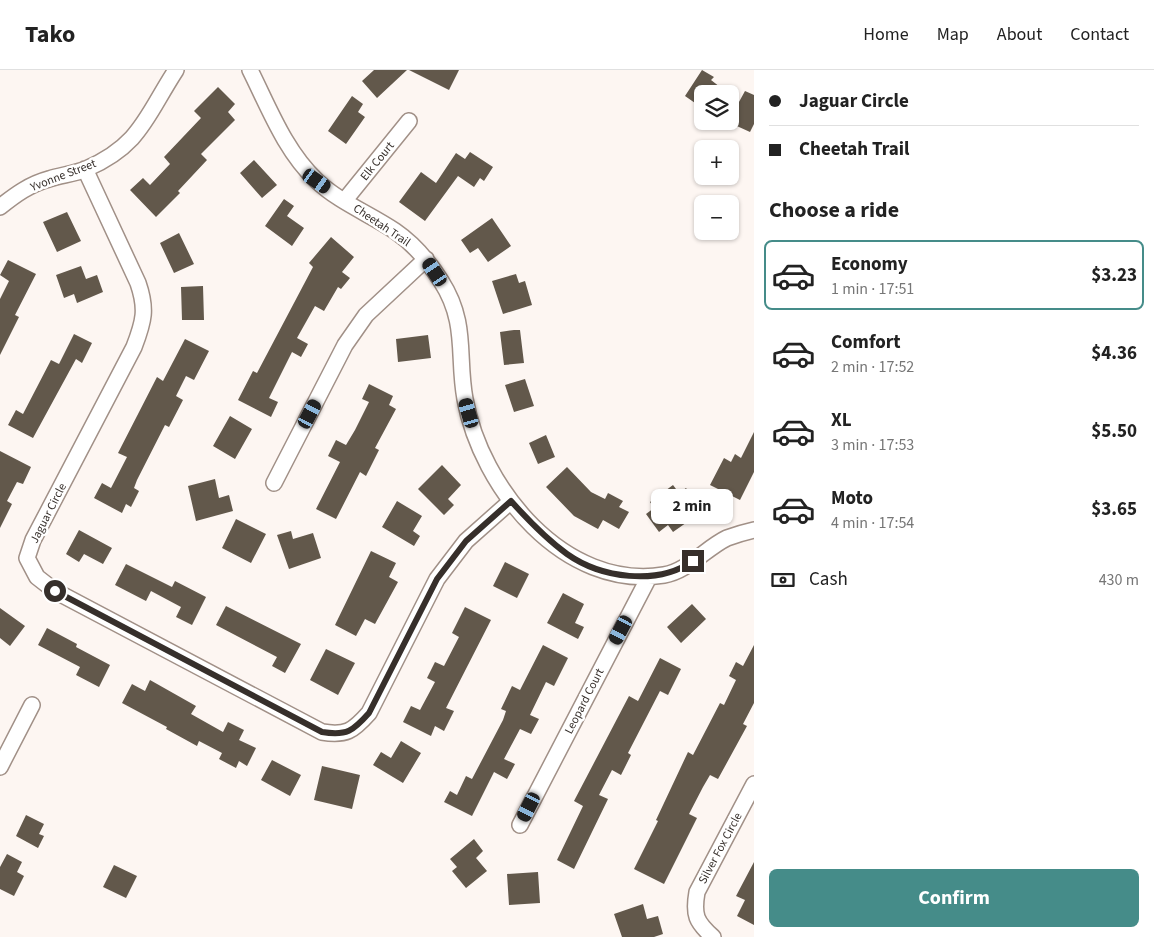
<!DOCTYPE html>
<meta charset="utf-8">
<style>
body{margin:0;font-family:"Source Sans 3",sans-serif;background:#f6f6f6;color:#222;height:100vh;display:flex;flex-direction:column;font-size:19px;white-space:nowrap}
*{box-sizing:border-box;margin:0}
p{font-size:16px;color:#767676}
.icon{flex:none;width:28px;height:28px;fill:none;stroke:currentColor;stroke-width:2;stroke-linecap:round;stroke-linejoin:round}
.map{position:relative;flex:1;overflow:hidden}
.panel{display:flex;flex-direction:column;background:#fff;width:400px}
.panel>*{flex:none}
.hud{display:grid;align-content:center;height:110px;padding:0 15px;background:#fff}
.buttons{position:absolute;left:694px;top:15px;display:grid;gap:10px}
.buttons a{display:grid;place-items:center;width:45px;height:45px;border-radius:8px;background:#fff;box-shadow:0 1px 4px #0004;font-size:25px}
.end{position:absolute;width:22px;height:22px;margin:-11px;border:6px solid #362f2b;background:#fff;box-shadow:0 0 0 2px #fff}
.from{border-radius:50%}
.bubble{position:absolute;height:35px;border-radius:8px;background:#fff;box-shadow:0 1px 4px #0004;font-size:16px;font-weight:700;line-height:35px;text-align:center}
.car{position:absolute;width:15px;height:30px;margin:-15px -8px;border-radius:6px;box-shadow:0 0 4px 1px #0007;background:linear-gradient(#222 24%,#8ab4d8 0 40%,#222 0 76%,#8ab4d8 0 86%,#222 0)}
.hud b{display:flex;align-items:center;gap:18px;height:48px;font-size:19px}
.hud b+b{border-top:1px solid #e0e0e0}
.hud i{width:12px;height:12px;background:#222}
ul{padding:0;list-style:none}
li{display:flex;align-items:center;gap:15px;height:70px;margin:0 10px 8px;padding:0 5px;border:2px solid transparent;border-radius:8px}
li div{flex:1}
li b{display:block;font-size:19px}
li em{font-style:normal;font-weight:700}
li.active{border-color:#458c89}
li>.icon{width:45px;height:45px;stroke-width:1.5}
h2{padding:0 15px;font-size:22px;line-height:60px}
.pay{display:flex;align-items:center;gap:12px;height:55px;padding:0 15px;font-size:19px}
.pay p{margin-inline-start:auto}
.primary-button{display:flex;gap:10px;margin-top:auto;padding:10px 15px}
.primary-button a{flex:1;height:58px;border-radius:8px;background:#458c89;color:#fff;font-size:20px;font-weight:700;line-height:58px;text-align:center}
header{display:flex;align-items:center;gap:30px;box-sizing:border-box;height:70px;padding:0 25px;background:#fff;border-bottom:1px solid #e0e0e0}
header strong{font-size:24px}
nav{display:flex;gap:28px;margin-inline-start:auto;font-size:18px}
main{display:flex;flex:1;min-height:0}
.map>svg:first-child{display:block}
.building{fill:#62584b}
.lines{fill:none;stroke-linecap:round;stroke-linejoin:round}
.minor-casing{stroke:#a19087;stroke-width:18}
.minor{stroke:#fff;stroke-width:15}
.route{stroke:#362f2b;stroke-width:6}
.labels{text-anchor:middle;stroke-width:5;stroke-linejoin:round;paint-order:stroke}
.street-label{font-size:12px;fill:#362f2b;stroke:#fff}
</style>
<header>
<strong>Tako</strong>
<nav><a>Home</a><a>Map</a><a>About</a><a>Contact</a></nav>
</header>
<main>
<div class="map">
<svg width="754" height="867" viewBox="0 0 754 867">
<rect width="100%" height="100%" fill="#fdf6f2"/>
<path class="building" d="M374,0H407L377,28L362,11Z
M409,0H459L449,20Z
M702,0L714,7L711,10L720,17L715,24H702V33L698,30L695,33L685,26Z
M218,17L235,34L228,42L235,50L201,84L207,90L178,121L180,123L156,147L130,120L143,108L150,115L170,94L164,87L201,48L194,41Z
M745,21L754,25V54L750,62L728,52Z
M352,26L363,34L358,42L365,47L346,74L328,61Z
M470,82L493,97L484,111L480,108L474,117L458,106L425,151L399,132L421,102L436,113L456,83L465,89Z
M254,90L277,115L262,128L240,103Z
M284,129L294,136L287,146L304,158L292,176L265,156Z
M67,142L81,171L57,182L43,152Z
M492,148L511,176L488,192L478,178L470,183L461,170Z
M179,163L194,194L174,203L160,173Z
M331,167L354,187L342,202L350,208L341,219L338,217L324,241L315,236L297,268L308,274L301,287L292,282L269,328L278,332L271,347L238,330L253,301L257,303L313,197L309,193Z
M8,190L36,204L15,245L19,247L0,285V229L9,211L0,205Z
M81,196L86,209L97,205L103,222L77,233L74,224L64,228L56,205Z
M516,204L519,213L525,211L532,235L503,244L492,211Z
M203,216L204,250H182L181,217Z
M514,260H520L524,293L504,295L500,262Z
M74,264L92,273L82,293L76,289L33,368L8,355L16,340L23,344L51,290L59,294Z
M428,265L431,288L398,292L396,269Z
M185,269L209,281L194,310L186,306L176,326L183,330L169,357L165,355L137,410L134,418L139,421L131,437L126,434L122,443L94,428L102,413L111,418L127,387L118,383L157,307L163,311Z
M525,309L534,336L514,342L505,315Z
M369,314L393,326L389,335L396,339L375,378L379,380L366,406L360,402L336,449L316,439L340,392L328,386L336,370L346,375L355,360L369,332L362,329Z
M230,346L252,359L235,389L213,376Z
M754,362V402L740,430L710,415L724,388L731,392L735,384L741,388Z
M546,365L555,387L538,394L529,373Z
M0,381L31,397L23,414L17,412L7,431L12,434L0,458Z
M442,395L461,415L448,429L454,435L444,445L418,419Z
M567,397L591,422L605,429L608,423L623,431L619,437L629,442L619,459L603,450L598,459L574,446L546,417Z
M215,409L219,428L229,425L233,441L196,451L188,416Z
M673,415L679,423L686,418L699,436L689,443L693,448L673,462L668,455L659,462L646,444L654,438L650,432Z
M397,431L422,446L413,461L420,466L414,476L382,457Z
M236,449L266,464L251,493L222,478Z
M79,460L112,478L103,494L84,484L79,492L66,484Z
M291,461L293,469L313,463L321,488L289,499L277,465Z
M371,481L396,493L389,507L398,512L375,554L365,549L356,566L335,555Z
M505,492L529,504L517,528L493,516Z
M126,494L172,517L175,511L206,527L192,555L176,547L181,537L151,521L146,531L115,515Z
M563,523L584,534L575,553L584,557L578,569L547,553Z
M692,534L706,549L681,573L667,557Z
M226,536L301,574L285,603L272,596L277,587L216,555Z
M465,537L491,550L446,638L454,641L444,661L435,656L431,666L403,652L411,636L420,640L435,612L427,608L435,592L444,596L459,567L452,563Z
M0,538L25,556L10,576L0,568Z
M47,558L77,574L76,577L110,595L99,617L76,605L80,597L38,575Z
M543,575L568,588L554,616L546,612L530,645L539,649L531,664L520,659L504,689L515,694L507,709L494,702L472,746L444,732L450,721L457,725L466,706L472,709L503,650L506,641L501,639L512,616L520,620Z
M754,575V633L743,654L747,656L718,709L710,705L703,717L689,744L697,748L664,814L634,799L658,751L656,750L688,682L693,685L720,633L724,635L736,610L729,606L736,592L743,596Z
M326,579L355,593L338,625L310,610Z
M660,588L681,599L668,625L660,621L628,683L631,685L621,705L612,700L599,725L608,729L574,799L557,790L583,736L574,731L629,626L638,631Z
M150,610L196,636L191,644L223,662L228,652L244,660L239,670L256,678L247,696L239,691L236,698L219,689L222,683L199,671L197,676L166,659L167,657L122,633L132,614L145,621Z
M401,671L421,683L403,713L373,695L381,682L391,688Z
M272,690L301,705L290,726L261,710Z
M322,696L360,705L352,739L314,730Z
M26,745L44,754L39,764L44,766L38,778L16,766Z
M474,769L483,781L476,788L487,801L466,818L452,801L457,797L450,789Z
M7,784L22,792L17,802L24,806L14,826L0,819V797Z
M754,792V855L737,846L745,830L736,826Z
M114,795L137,806L126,828L103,817Z
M538,802L540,833L509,835L507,804Z
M643,834L647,849L658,846L663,864L654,867H622L614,844Z"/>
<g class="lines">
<g class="minor-casing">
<path id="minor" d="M250,0C269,38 285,81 317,111C339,132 370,144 395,161C414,174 429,192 441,211C468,253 457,286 465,329C481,418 564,521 664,505C688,501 706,478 727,468C735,465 745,462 754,460
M85,99L138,213C147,239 144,251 134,277L33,470L27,488L37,507L55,521L322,662C346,666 353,661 369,643L437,509L466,471L511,431
M345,130L409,51
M0,137C15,125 30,114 49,109C61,105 74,104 86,99C141,75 146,46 176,0
M274,413L345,275L366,245L426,189
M0,697L32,635
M520,755L649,507
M713,867C696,852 693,845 697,822L754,714"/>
</g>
<use href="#minor" class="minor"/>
</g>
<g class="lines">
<path class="route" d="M55,521L322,662C347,666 353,661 369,643L437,509L466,471L511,431C528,450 545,468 567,484C601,508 657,516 693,491"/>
</g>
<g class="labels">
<g class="street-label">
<text transform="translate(377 91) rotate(-51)" y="4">Elk Court</text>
<text transform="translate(63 105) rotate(-21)" y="4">Yvonne Street</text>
<text transform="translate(382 155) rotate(34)" y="4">Cheetah Trail</text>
<text transform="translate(48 443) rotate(-63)" y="4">Jaguar Circle</text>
<text transform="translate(584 631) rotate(-63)" y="4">Leopard Court</text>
<text transform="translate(720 778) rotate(-62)" y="4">Silver Fox Circle</text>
</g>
</g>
</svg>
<div class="buttons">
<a><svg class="icon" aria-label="layers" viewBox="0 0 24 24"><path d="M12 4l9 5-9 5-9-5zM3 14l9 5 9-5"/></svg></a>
<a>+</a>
<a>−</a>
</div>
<i class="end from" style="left:55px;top:521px"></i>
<i class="end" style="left:693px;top:491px"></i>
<div class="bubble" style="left:651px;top:419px;width:82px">2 min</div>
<i class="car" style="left:317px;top:111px;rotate:125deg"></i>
<i class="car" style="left:435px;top:202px;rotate:326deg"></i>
<i class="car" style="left:469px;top:343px;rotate:344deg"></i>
<i class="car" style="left:310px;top:344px;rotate:28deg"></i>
<i class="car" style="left:621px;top:560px;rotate:208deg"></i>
<i class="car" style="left:529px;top:737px;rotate:207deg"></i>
</div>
<section class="panel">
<div class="hud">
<b><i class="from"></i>Jaguar Circle</b>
<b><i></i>Cheetah Trail</b>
</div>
<h2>Choose a ride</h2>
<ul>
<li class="active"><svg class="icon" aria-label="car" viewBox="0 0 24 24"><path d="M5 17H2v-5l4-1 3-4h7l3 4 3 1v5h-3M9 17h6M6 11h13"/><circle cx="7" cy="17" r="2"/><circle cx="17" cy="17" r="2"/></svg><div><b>Economy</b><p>1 min · 17:51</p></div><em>$3.23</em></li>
<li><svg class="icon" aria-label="car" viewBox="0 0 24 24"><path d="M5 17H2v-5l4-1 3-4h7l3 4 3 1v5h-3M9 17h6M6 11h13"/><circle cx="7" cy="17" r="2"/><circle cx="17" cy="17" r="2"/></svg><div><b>Comfort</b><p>2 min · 17:52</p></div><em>$4.36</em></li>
<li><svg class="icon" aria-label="car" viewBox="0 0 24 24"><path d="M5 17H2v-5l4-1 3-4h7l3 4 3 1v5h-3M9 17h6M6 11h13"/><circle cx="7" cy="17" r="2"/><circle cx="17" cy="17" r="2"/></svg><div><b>XL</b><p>3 min · 17:53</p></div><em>$5.50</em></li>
<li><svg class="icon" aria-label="car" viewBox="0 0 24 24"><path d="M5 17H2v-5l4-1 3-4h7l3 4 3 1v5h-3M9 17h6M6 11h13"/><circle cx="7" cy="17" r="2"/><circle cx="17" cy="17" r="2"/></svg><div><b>Moto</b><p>4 min · 17:54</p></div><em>$3.65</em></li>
</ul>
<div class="pay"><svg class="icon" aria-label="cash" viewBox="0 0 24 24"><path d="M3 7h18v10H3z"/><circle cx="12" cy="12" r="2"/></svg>Cash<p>430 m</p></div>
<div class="primary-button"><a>Confirm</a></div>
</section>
</main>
